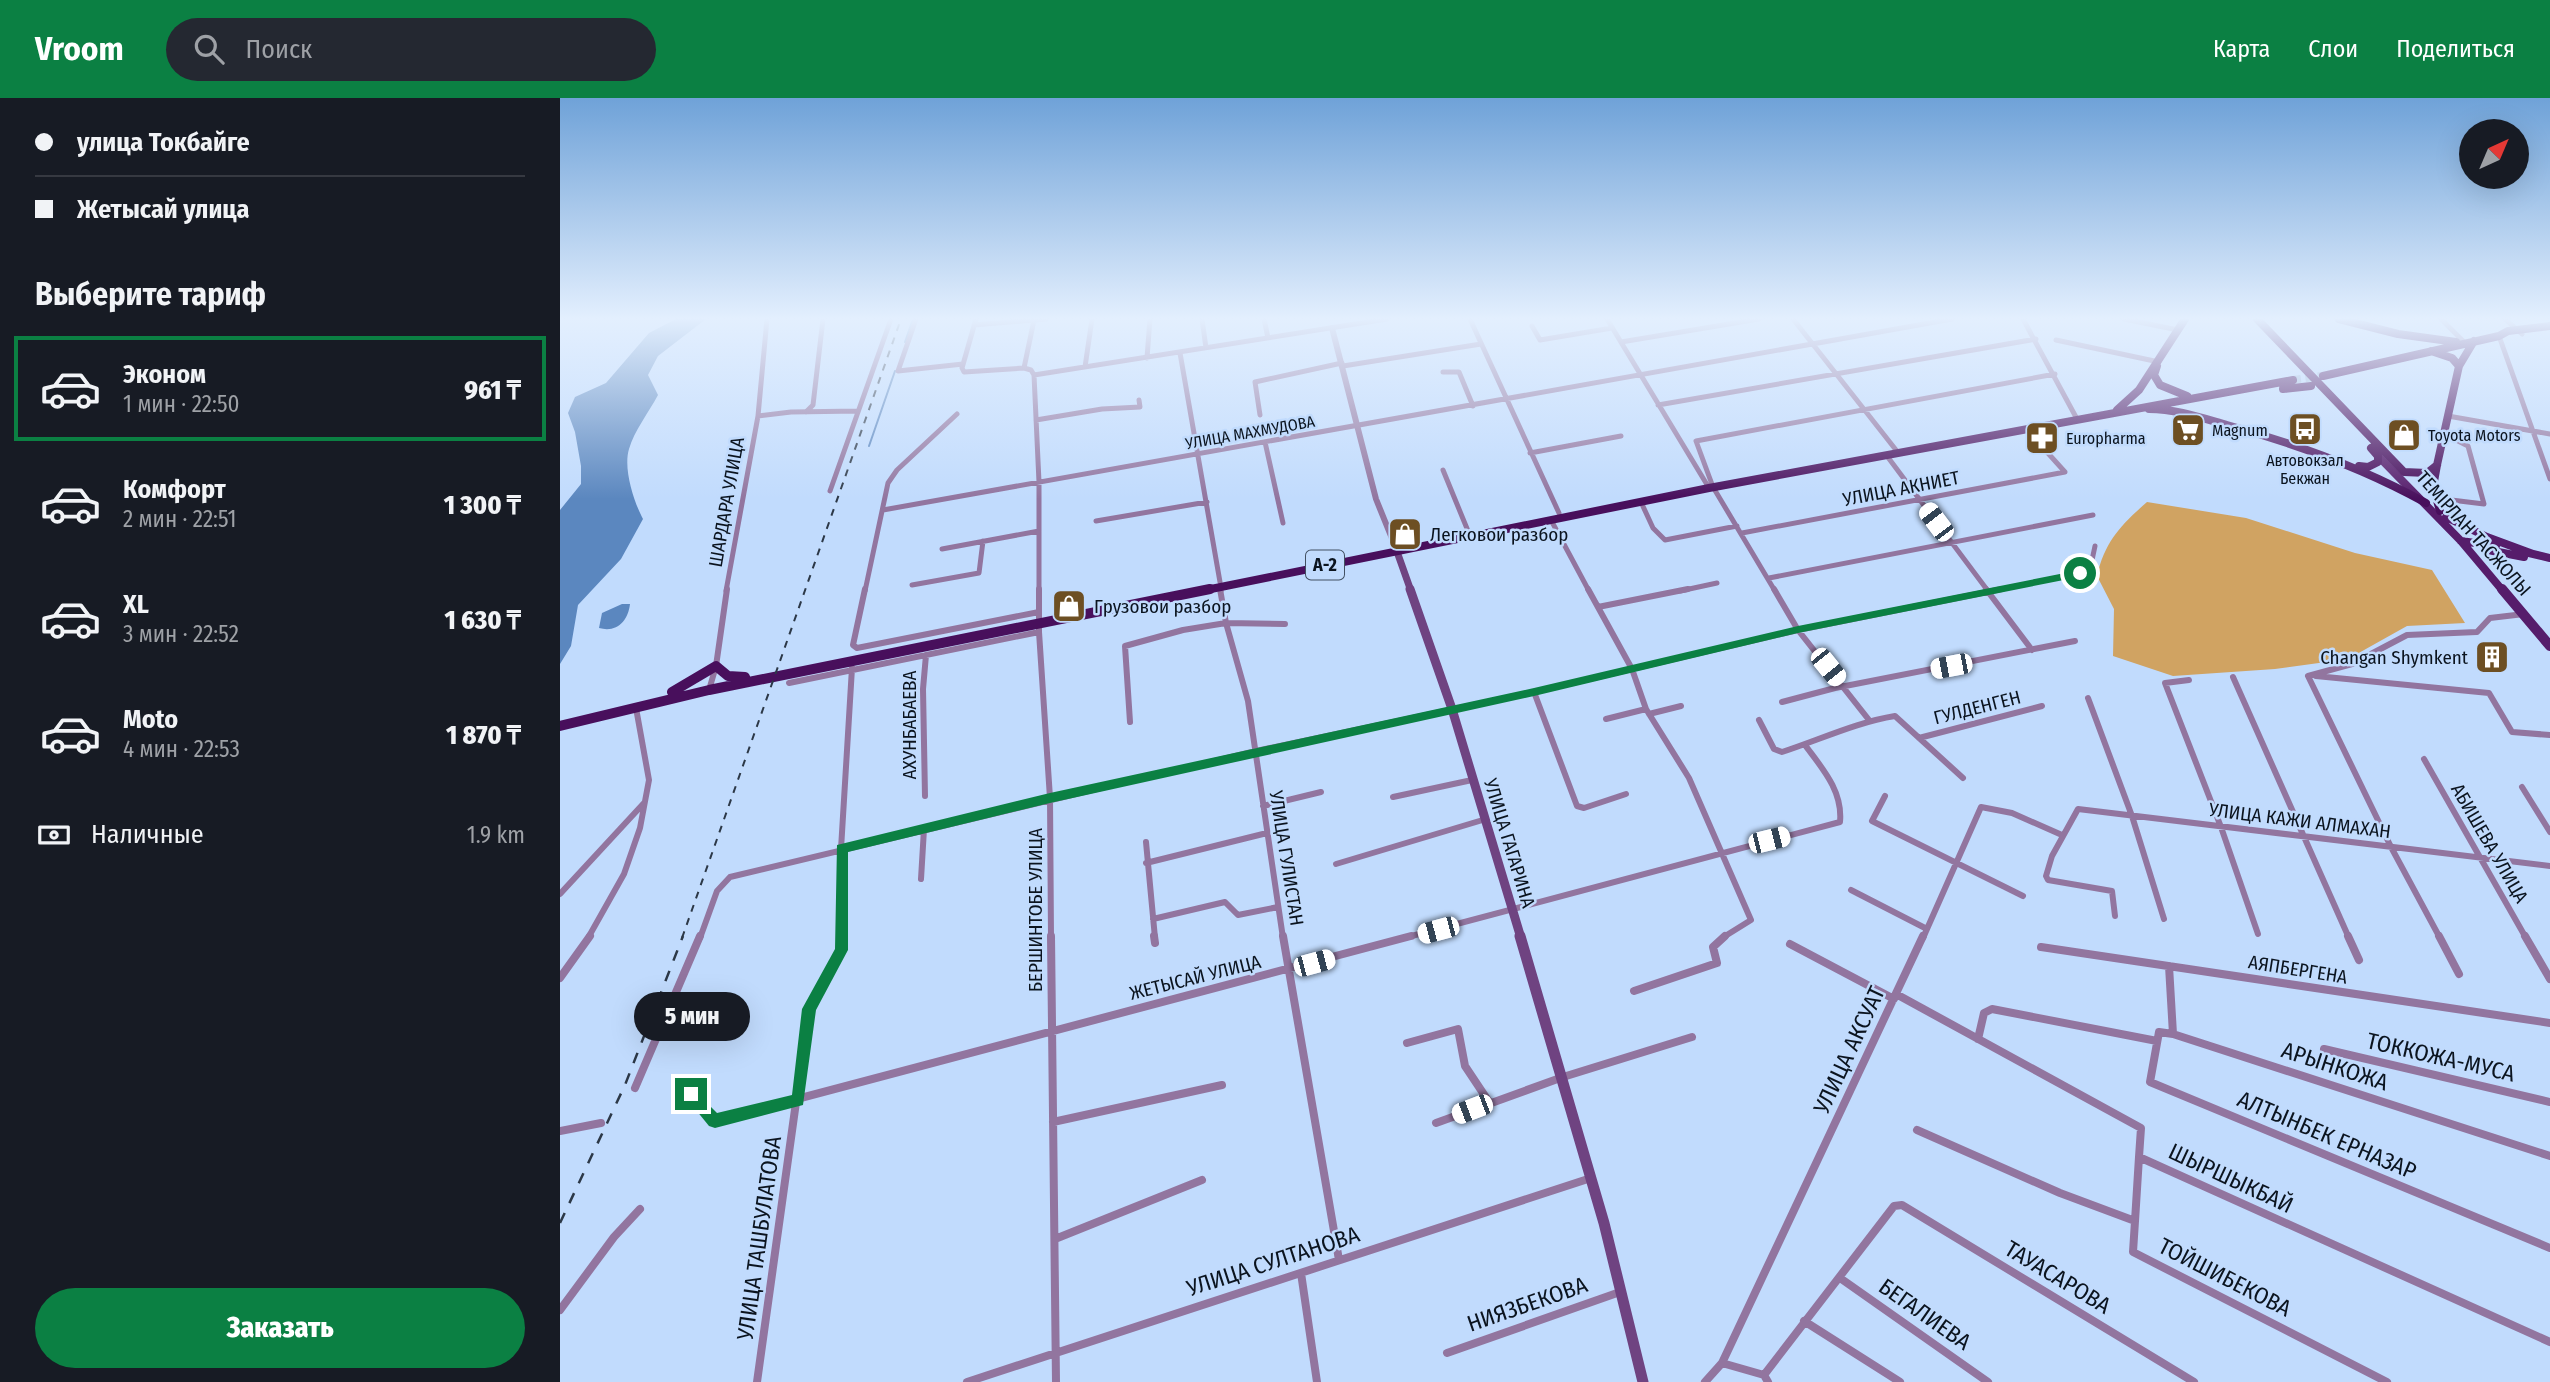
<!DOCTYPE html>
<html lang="ru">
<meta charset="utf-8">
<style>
body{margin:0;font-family:"Fira Sans Condensed",sans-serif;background:#242831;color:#f1f3f6;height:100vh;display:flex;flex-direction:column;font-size:26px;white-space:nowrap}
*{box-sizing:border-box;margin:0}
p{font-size:23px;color:#9ea1a6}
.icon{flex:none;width:38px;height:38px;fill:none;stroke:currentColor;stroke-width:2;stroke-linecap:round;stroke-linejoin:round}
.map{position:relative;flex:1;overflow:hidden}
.panel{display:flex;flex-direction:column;background:#171b24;width:560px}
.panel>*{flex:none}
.top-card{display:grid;align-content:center;height:154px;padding:0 35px;background:#171b24}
.needle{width:46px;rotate:44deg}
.fabs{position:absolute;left:1899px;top:21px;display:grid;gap:14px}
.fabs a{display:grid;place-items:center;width:70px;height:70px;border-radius:50%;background:#171b24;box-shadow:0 7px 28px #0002;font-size:35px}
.end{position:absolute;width:32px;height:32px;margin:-16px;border:9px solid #0b8043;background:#fff;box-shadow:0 0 0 4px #fff}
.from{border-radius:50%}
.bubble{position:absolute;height:49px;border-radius:24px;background:#171b24;box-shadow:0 7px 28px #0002;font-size:23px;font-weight:800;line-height:49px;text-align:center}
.car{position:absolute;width:21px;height:42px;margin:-21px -10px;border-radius:9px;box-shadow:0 0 5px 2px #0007;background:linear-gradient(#fff 24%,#345 0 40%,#fff 0 76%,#345 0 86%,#fff 0)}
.top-card b{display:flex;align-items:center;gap:24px;height:66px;font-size:26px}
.top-card b+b{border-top:2px solid #363941}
.top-card i{width:18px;height:18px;background:#f1f3f6}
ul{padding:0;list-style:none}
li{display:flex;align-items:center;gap:21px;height:105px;margin:0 14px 10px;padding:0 21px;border:4px solid transparent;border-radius:0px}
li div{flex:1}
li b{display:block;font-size:26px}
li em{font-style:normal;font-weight:800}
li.on{border-color:#0b8043}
li>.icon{width:63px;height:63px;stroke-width:1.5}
h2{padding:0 35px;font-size:32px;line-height:84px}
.pay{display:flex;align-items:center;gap:18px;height:77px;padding:0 35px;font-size:26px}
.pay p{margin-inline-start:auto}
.action{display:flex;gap:14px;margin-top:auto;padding:14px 35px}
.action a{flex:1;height:80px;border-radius:42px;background:#0b8043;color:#fff;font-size:28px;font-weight:800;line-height:80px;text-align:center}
header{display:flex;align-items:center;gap:42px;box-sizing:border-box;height:98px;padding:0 35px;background:#0b8043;color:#fff}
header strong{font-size:33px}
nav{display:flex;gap:38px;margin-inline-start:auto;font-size:24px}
.search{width:490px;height:63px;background:#242831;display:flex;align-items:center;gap:18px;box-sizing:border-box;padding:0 24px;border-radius:38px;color:#9ea1a6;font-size:26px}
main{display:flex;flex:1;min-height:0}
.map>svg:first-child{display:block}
.green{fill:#d0a362}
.water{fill:#5b87bf}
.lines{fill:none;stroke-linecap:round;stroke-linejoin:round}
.stream{stroke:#5b87bf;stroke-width:2}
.trunk-tunnel{stroke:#a6bddc;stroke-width:8;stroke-dasharray:8 4.5;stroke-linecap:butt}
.minor-far2{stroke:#92759f;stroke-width:5}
.minor-far1{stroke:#92759f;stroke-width:6}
.minor{stroke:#92759f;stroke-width:8}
.tertiary{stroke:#92759f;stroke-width:6}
.secondary-far2{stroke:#6f4381;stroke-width:7}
.secondary-far1{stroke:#6f4381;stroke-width:9}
.secondary{stroke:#6f4381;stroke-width:11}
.primary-far1{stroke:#561d6b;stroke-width:8}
.primary{stroke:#561d6b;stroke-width:10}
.trunk-far1{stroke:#480f5c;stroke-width:8}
.trunk{stroke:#480f5c;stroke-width:10}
.rail-far1{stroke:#2c3847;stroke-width:2;stroke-dasharray:7 7;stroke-linecap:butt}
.rail{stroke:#2c3847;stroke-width:2.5;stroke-dasharray:11 11;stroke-linecap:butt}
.route{fill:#0b8043}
.labels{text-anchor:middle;stroke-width:5;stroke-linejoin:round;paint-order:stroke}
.far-poi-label{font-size:16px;fill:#0b141f;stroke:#c1dbfd;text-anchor:start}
.far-street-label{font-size:16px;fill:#0b141f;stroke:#c1dbfd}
.shield{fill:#c1dbfd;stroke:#425062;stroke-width:2}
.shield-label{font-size:18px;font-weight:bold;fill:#0b141f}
.street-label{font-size:19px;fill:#0b141f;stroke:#c1dbfd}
.poi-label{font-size:19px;fill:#0b141f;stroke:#c1dbfd;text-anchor:start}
.near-street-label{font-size:23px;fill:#0b141f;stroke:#c1dbfd}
</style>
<header>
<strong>Vroom</strong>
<div class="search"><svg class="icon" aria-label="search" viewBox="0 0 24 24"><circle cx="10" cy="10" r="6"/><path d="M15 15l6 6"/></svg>Поиск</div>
<nav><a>Карта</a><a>Слои</a><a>Поделиться</a></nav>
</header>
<main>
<section class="panel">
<div class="top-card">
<b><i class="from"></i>улица Токбайге</b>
<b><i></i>Жетысай улица</b>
</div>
<h2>Выберите тариф</h2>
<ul>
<li class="on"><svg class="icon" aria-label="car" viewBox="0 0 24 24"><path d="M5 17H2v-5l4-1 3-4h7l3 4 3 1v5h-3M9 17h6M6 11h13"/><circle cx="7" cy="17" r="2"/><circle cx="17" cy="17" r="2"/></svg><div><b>Эконом</b><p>1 мин · 22:50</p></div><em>961 ₸</em></li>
<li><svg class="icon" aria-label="car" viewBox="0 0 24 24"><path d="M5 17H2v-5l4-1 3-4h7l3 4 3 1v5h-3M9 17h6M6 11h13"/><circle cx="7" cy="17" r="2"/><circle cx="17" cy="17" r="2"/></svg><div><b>Комфорт</b><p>2 мин · 22:51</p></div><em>1 300 ₸</em></li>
<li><svg class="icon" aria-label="car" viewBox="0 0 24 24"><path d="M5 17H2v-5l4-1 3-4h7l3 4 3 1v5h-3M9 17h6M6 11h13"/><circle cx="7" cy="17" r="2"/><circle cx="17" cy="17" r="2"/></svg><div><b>XL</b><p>3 мин · 22:52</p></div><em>1 630 ₸</em></li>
<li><svg class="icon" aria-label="car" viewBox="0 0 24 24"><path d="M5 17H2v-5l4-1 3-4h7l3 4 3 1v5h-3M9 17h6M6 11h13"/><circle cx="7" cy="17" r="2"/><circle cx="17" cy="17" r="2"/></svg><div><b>Moto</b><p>4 мин · 22:53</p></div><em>1 870 ₸</em></li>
</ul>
<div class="pay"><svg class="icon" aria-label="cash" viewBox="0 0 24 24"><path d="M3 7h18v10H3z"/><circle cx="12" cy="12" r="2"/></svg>Наличные<p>1.9 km</p></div>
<div class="action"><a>Заказать</a></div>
</section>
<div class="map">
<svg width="1990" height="1284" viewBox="0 0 1990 1284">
<rect width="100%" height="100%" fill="#c1dbfd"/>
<path class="green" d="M1587,404L1686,420L1795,455L1872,472L1905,525L1847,528L1788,561L1715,571L1613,578L1553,558L1554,511L1537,478C1545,443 1561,427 1587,404Z"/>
<path class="water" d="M116,221H146L98,258L88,277L98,297C89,314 74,333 69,351C63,371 74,404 83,421L61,461L18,507L11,548L0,566V412L21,386V368L15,334L8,315L15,299L46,285L89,235Z
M62,506H70C68,523 57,535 39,530L42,515Z"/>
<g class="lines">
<path class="stream" d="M345,244L353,221
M309,348L335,273"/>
<path class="trunk-tunnel" d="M1733,282L1761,278"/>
<path class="minor-far2" d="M356,221L338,273L403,266
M416,221L402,270L404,274L464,270
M642,221L646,250
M704,221L708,240
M910,221L999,415
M1047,221L1149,390
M1233,221L1336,352
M1463,221L1517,321
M1564,221L1618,232
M1881,221L1905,245
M1945,221L1962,236
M474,222L464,270L471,272L474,277L479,384V493
M414,227L486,221
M972,228L980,242L1052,230
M1939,238L1990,381
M1496,242L1599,264
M1061,244L1199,221
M620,255L660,484
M587,260L590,221
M783,268L921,246
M525,269L532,221
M883,274H899L913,308
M474,277L827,221
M1098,307L1476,241
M246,314L253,307L263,221
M700,317L695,284L782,265
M198,318L231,314L298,313
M1888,318L1990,336
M476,322L542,311L580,309L579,302
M705,344L723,425
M970,355L1061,338
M1327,358L1428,493
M883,372L908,433
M270,393L331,221
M1875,400L1924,406L1908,348L1884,336
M1081,404L1093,430L1105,442L1177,428
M323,412L1392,221
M991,422L1029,493
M536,423L647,404
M1182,435L1505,374L1467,332
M382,451L479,433
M1209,480L1533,417
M352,487L419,475L423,443
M660,488L661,493
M166,493L198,318L207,221
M305,493L328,385L337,372L397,316
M1120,493L1157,485
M1215,493L1153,389L1136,343L1495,276
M1433,493L1520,475L1531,467L1535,448"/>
<path class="minor-far1" d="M305,491L293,547L297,550L479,514
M479,491V534L490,700L491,840
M660,491L666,525L688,603L723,840
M1028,491L1072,571L1086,611L1129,680L1191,822L1162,840
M1214,491L1238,532L1309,622
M1426,491L1472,552
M1038,509L1128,491
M1756,578L1929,595L1952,634L1990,637
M1673,579L1789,840
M1629,582L1605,585L1661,729L1698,836
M229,585L479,534
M149,592L156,568L167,491
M974,594L1017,708L1024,710L1066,696
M1528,600L1572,718L1604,821
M1222,604L1275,590L1515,543
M1089,616L1121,608
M1046,621L1086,611
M1199,622L1214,651L1222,654C1259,642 1297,624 1335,618L1403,680
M570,624L565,548L623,532L666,525L725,526
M1359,640L1482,608
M1864,661L1966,840
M1962,689L1990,734
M365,698L363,591L366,557
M1325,698L1312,723L1463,798
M833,699L912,682
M703,708L761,694
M586,744L595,840
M586,765L707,735
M776,766L926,721
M361,781L364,731
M1291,792L1367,831
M0,796L84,705
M1555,818L1552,793L1488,782L1486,778L1492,758L1518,711L1990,768
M593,821L665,804L678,817L718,809
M28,840L64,776L80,730L89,682L76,610
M140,840L157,793L170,779L696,653L974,594L1238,532L1442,491
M281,840V751L292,570
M844,840L1280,724C1283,693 1262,670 1245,647
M1363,840L1421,709L1452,715L1502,737
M1880,840L1831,749L1748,578L1792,566L1847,537L1917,534L1930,520L1964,516"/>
<path class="minor" d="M491,838L496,1284
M594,838L595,845
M723,838L779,1162
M1788,838L1799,862
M1879,838L1899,876
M1965,838L1990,881
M1230,846L1334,901
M1481,849L1990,925
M1609,868L1613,936L1990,1058
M0,880L30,838
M1074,893L1157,865L1153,849L1165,838
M1336,896L1581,1030L1579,1059L1990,1244
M1613,936L1599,934L1590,984L1990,1150
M1418,941L1424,915L1432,911L1597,943
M847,945L898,931L905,968L929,1004
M1764,951L1990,1004
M75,990L140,838
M131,996L154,1023L851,838
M493,1024L662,987
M876,1025L1003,979L1132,939
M1357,1032L1500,1095L1575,1123L1573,1154L1827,1284
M0,1033L41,1025
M1575,1123L1579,1059
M495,1141L642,1082
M741,1175L757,1284
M1280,1180L1428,1284
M0,1212L54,1139L80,1111
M1244,1223L1340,1284
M887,1255L1060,1194
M1162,1265L1204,1277L1208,1284
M1204,1277L1334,1108L1342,1107L1634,1284
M197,1284L249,911L281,852V838
M407,1284L1031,1080
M1145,1284L1162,1265L1363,838"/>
<path class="tertiary" d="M772,230L816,401L835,448"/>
<path class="secondary-far2" d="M835,448L851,493"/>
<path class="secondary-far1" d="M850,491L892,611L961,840"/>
<path class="secondary" d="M960,838L1044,1125L1083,1284"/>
<path class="primary-far1" d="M1818,358L1901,443L1943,493
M1886,419L1927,439L1973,456
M1901,443L1936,448
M1928,452L1964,459
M1969,455L1990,460"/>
<path class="primary" d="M1942,491L1990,548"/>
<path class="trunk-far1" d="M1697,221L1844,374L1867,375L1877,367
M1779,221L1838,236L1896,244
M1871,253L1892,260L1899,268
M1597,268L1594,277L1600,287L1627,298
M1763,278L1939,238L1948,233L1990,228
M1723,291L1751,288
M1589,311C1616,311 1642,320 1667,327C1737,346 1803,370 1866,405
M1557,312L1579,292L1625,221
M1799,368L1808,369L1818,364V358L1811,350
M1880,413L1873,389L1877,367L1899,268L1914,243
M641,493L1149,390L1733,282"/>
<path class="trunk" d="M112,594L156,568L168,578L185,579
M0,628L149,592L650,491"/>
<path class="rail-far1" d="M122,840L341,221"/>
<path class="rail" d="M0,1125L65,987L123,838"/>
</g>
<linearGradient id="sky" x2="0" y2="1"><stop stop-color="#6fa2d8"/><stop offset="0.55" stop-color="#e3effe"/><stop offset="1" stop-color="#e3effe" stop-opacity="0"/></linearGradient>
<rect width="1990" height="401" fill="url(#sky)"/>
<path class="route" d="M1520,472L1524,473V478L1238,535L974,598L490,705L288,754V852L256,912L243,1007L155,1030L149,1028L123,996L131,989L157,1015L232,997L242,911L275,851L277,747L490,695L974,590L1238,528Z"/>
<defs>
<g id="bus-square" transform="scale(1.75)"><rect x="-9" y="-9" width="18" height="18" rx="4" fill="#6d4f23" stroke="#c1dbfd"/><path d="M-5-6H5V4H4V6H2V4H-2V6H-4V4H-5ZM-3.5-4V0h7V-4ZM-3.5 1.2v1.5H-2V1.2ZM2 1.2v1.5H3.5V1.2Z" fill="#fff"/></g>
<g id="supermarket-square" transform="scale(1.75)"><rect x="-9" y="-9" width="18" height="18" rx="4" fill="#6d4f23" stroke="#c1dbfd"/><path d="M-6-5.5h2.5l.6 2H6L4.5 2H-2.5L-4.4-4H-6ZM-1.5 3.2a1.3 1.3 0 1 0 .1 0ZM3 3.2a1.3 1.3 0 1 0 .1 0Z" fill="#fff"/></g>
<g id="shop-square" transform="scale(1.75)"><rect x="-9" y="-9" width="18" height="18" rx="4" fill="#6d4f23" stroke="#c1dbfd"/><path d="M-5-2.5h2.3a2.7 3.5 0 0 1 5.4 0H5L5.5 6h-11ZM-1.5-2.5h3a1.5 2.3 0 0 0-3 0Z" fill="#fff"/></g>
<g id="pharmacy-square" transform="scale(1.75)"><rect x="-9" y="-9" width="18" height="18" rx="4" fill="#6d4f23" stroke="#c1dbfd"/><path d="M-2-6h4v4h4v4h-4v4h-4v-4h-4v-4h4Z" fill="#fff"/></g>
<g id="building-square" transform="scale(1.75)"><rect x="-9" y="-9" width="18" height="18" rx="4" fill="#6d4f23" stroke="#c1dbfd"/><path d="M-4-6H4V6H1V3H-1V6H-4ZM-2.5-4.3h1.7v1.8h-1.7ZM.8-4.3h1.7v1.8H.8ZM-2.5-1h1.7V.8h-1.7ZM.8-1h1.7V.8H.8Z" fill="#fff"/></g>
</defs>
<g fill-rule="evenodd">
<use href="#bus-square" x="1745" y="331"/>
<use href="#supermarket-square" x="1628" y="332"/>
<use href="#shop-square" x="1844" y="337"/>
<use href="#pharmacy-square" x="1482" y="340"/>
<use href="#shop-square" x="845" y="436"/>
<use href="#shop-square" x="509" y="508"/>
<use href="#building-square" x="1932" y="559"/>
</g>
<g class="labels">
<g class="far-poi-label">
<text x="1652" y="338">Magnum</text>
<text x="1868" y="343">Toyota Motors</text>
<text x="1506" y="346">Europharma</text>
<text x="1745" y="368" text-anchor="middle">Автовокзал<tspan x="1745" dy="18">Бекжан</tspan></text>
</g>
<g class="far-street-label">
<text transform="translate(690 334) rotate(-10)" y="6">УЛИЦА МАХМУДОВА</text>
</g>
<rect class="shield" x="746" y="452.5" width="38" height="29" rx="5"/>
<g class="shield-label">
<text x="765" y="473">A-2</text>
</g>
<g class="street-label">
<text transform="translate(1341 390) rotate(-11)" y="7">УЛИЦА АКНИЕТ</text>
<text transform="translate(166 404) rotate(-80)" y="7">ШАРДАРА УЛИЦА</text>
<text transform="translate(1914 435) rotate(48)" y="7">ТЕМІРЛАН ТАСЖОЛЫ</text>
<text transform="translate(1417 609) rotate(-14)" y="7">ГУЛДЕНГЕН</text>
<text transform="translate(349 627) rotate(-90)" y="7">АХУНБАБАЕВА</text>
<text transform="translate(1740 722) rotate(7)" y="7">УЛИЦА КАЖИ АЛМАХАН</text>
<text transform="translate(950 745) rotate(73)" y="7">УЛИЦА ГАГАРИНА</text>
<text transform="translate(1930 745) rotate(60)" y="7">АБИШЕВА УЛИЦА</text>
<text transform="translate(727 760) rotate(81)" y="7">УЛИЦА ГУЛИСТАН</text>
<text transform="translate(475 812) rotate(-90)" y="7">БЕРШИНТОБЕ УЛИЦА</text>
<text transform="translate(1738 871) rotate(9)" y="7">АЯПБЕРГЕНА</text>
<text transform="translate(635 879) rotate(-14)" y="7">ЖЕТЫСАЙ УЛИЦА</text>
</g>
<g class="poi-label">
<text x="870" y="443">Легковои разбор</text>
<text x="534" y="515">Грузовои разбор</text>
<text x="1908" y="566" text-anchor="end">Changan Shymkent</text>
</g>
<g class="near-street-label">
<text transform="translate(1289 952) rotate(-65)" y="8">УЛИЦА АКСУАТ</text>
<text transform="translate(1881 959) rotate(13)" y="8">ТОККОЖА-МУСА</text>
<text transform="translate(1775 968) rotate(18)" y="8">АРЫНКОЖА</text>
<text transform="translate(1767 1037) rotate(23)" y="8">АЛТЫНБЕК ЕРНАЗАР</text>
<text transform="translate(1671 1080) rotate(25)" y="8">ШЫРШЫКБАЙ</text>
<text transform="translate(199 1140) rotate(-82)" y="8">УЛИЦА ТАШБУЛАТОВА</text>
<text transform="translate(713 1163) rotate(-18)" y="8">УЛИЦА СУЛТАНОВА</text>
<text transform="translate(1498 1179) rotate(31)" y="8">ТАУАСАРОВА</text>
<text transform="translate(1665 1179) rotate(27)" y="8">ТОЙШИБЕКОВА</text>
<text transform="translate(967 1206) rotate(-19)" y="8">НИЯЗБЕКОВА</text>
<text transform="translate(1365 1216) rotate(35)" y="8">БЕГАЛИЕВА</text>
</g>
</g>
</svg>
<div class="fabs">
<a><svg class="needle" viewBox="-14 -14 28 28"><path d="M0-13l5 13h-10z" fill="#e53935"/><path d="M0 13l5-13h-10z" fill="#9ea1a6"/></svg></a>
</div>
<i class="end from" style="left:1520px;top:475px"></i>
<i class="end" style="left:131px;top:996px"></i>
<div class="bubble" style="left:74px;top:894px;width:116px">5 мин</div>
<i class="car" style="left:1376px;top:424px;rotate:323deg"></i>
<i class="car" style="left:1391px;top:568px;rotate:259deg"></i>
<i class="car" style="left:1268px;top:569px;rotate:141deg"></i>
<i class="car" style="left:1209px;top:742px;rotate:76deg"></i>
<i class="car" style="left:878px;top:832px;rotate:255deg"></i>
<i class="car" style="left:754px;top:865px;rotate:75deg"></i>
<i class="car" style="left:912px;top:1011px;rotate:249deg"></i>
</div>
</main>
